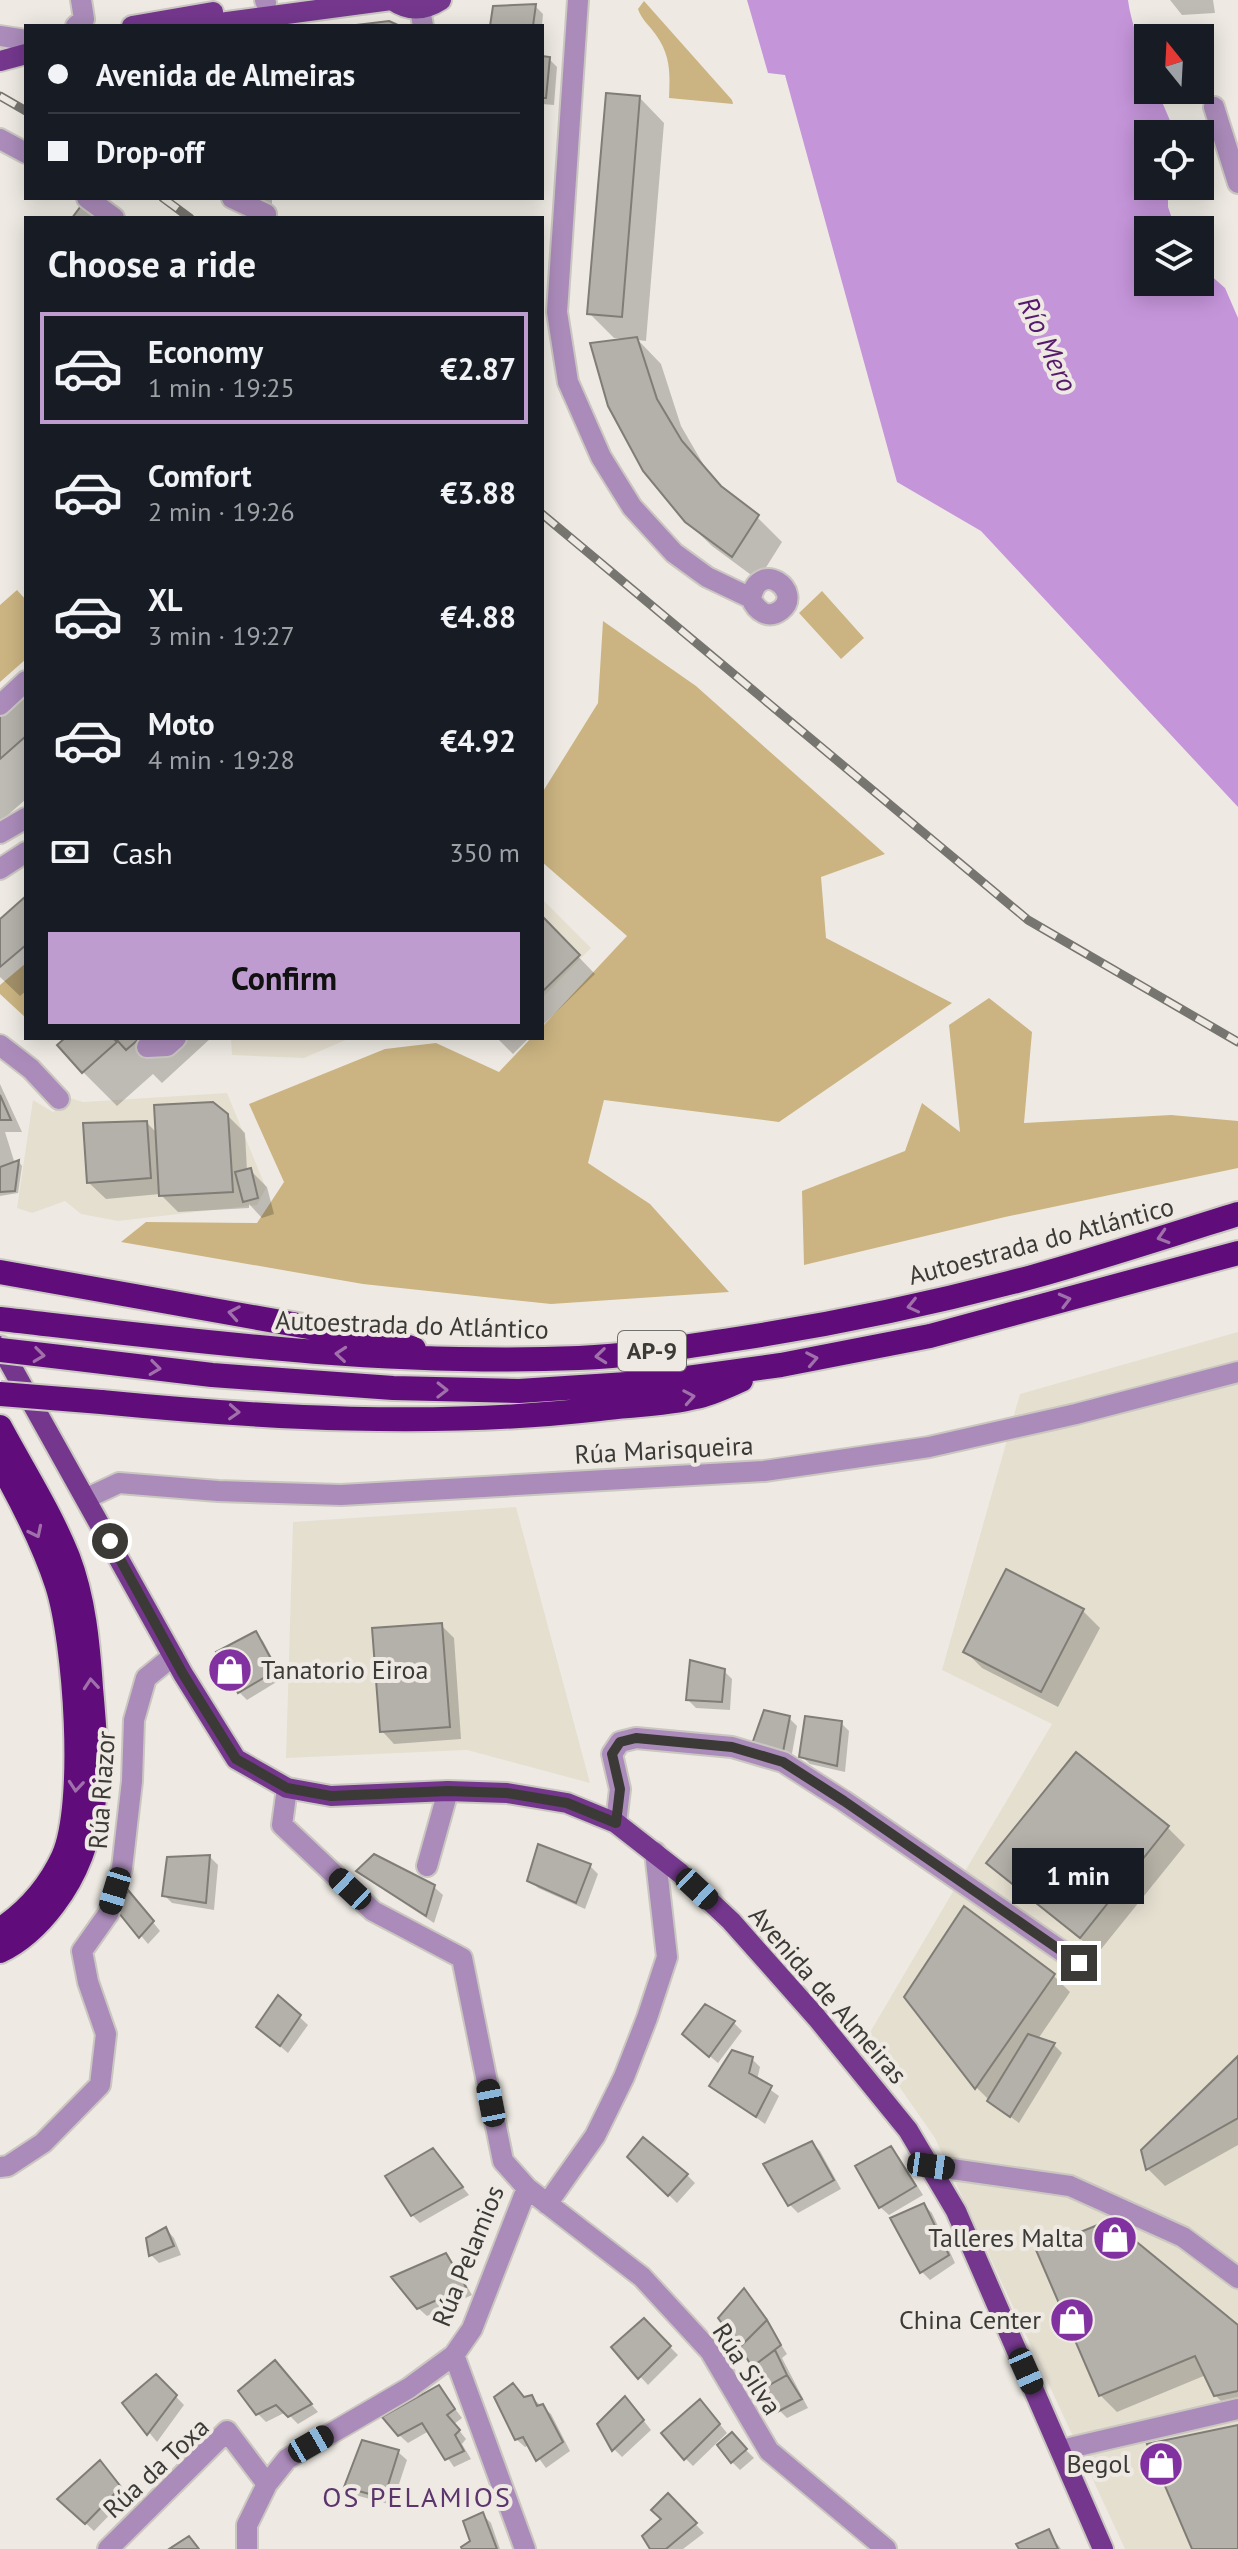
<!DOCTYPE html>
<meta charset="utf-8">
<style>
body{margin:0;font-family:"PT Sans",sans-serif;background:#20242c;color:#f1f3f6;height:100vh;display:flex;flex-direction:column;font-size:30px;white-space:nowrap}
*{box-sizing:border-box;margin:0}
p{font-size:26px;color:#9ea1a6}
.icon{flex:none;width:44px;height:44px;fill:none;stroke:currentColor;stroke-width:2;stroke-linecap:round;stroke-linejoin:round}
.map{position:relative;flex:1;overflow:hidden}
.details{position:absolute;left:24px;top:216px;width:520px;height:824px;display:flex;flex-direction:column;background:#171b24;border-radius:0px;box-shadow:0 4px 20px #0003}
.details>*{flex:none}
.top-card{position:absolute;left:24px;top:24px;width:520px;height:176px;border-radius:0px;box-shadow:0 4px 20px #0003;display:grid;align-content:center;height:176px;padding:0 24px;background:#171b24}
.needle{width:52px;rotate:342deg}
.fabs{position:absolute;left:1134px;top:24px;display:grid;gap:16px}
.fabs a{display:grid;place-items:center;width:80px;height:80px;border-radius:0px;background:#171b24;box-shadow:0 4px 20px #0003;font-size:40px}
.end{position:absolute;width:36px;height:36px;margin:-18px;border:10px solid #3b3a37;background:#fff;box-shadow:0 0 0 4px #fff}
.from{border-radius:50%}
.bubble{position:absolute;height:56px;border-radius:0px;background:#171b24;box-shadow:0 4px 20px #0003;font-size:26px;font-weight:800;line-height:56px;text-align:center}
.car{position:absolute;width:24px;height:48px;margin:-24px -12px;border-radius:10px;box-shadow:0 0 6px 2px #0007;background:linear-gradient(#222 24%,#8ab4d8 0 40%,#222 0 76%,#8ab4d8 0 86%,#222 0)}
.top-card b{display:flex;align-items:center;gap:28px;height:76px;font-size:30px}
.top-card b+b{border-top:2px solid #363941}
.top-card i{width:20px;height:20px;background:#f1f3f6}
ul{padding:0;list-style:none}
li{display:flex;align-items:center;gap:24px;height:112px;margin:0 16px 12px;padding:0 8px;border:4px solid transparent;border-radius:0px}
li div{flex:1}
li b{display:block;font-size:30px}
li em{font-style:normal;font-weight:800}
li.active{border-color:#bf9cd0}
li>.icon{width:72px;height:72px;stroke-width:1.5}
h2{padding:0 24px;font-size:36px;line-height:96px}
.pay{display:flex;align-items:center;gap:20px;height:88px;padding:0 24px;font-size:30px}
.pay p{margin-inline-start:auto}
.primary-button{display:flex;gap:16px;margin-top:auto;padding:16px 24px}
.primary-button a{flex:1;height:92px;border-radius:0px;background:#bf9cd0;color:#111;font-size:32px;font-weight:800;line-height:92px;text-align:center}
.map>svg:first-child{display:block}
.built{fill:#e5dfd0}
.green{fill:#cbb482}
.water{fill:#c595da}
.shadow{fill:#0003}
.building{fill:#b4b1aa;stroke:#807d77;stroke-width:2}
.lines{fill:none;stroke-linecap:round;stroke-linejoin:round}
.minor-casing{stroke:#cac7c1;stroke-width:24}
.major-casing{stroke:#cac7c1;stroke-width:24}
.highway-casing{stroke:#cac7c1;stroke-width:28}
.minor{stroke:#ab8bba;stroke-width:20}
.major{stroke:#74378d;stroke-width:20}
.highway{stroke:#600d7b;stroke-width:24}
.rail-casing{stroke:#777570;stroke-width:9}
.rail{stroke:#eeeae3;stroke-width:6;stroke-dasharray:18;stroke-linecap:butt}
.highway-bridge-casing{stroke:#cac7c1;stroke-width:28;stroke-linecap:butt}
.highway-bridge{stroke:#600d7b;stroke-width:24}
.oneway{stroke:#a070aa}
.route{stroke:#3b3a37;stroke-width:10}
.labels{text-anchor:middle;stroke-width:8;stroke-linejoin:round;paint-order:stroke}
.shield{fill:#eeeae3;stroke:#716f6b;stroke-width:2}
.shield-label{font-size:24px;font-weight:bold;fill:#3b3a37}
.street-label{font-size:26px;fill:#3b3a37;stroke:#eeeae3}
.poi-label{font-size:26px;fill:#3b3a37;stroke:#eeeae3;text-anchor:end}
.water-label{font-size:28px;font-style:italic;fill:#561a6c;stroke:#eeeae3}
.neighbourhood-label{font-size:28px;letter-spacing:2px;fill:#5c356c;stroke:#eeeae3}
</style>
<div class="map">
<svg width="1238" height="2549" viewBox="0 0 1238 2549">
<rect width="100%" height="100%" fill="#eeeae3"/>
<path class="built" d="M542,899L591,948L542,998Z
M231,1038H350L304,1058L232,1055Z
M227,1093L266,1188L257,1205L118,1221L81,1214L65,1201L32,1213L17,1208L33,1100L53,1112L70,1098L83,1102Z
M1238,1332V2549H1125L935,2138L866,2039L1052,1724L942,1670L1020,1394Z
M516,1507L590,1783L467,1750L286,1758L293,1522Z"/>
<path class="green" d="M644,1L732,100L733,104L669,98C670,74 671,56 656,35C650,26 641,19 638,9Z
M17,590L26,600V659L0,682V605Z
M822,591L864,638L841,659L799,613Z
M603,621L696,686L885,854L821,877L826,938L952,1003L779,1122L604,1100L588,1163L650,1204L729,1292L551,1304L363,1284L121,1242L146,1222L257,1223L284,1182L249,1104L385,1049L436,1043L499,1072L531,1038H542V1027L627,936L542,862V793L598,703Z
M26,963V1018L0,994V985Z
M989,998L1032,1032L1024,1123L1171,1115L1238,1121V1168L1005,1217L804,1265L802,1191L905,1151L922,1103L960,1132L949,1025Z"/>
<path class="water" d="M747,0H1128C1132,31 1148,58 1148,90H1157L1171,123L1172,134H1148V186H1168V207L1176,230H1148V282H1200V266L1225,288L1238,318V807L981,531L897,482L785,75L768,73Z"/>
<path class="shadow" d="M1170,0H1213L1215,13L1182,15Z
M535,6L543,14L542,26H492Z
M542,58L549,59L557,67L554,105L542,104Z
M640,98L664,123L646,341L638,340L661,364L681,426L706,469L730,495L757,517L782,542L758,580L712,546L686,521L624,339L614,338L589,313Z
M257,198H272V205L260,201Z
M26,691V799L0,822V714Z
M26,899V991L20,996L0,977V921Z
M542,919L595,974L542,1026Z
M68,1038H211L162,1083L153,1074L117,1106L83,1072Z
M497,1038H529L513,1054Z
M0,1084L22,1132H5L15,1164L19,1162L22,1166L18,1193L0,1196Z
M227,1115L245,1133L247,1171L250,1170L267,1187L274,1214L262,1218L249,1204V1208L178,1212L160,1194L106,1199L88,1182L147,1123L158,1134Z
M1083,1611L1100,1628L1058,1707L982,1668L965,1651Z
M441,1625L454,1638L461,1739L394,1744L382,1731Z
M255,1633L263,1641L283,1678L247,1700L239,1692Z
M724,1671L732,1679L730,1710L696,1708L688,1700Z
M789,1718L797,1726L791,1759L763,1752Z
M841,1723L849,1731L845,1772L810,1764L801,1756Z
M1076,1755L1168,1828L1185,1845L1098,1953L1006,1880L989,1863Z
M210,1857L218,1865L214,1910L172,1903L164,1895Z
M590,1866L598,1874L585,1909L538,1888L530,1880Z
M359,1871L434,1887L443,1895L434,1923L367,1879Z
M136,1901L160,1931L148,1944L122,1913Z
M1053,1975L1070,1992L1038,2039L1054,2045L1062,2053L1019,2123L993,2104L977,2088L906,1997Z
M279,1998L308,2025L288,2053L267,2035Z
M705,2006L734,2023L742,2031L718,2063L693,2042Z
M1238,2058V2145L1165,2186L1148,2169L1143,2150Z
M752,2059L760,2067L757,2080L779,2096L765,2124L712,2086Z
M812,2143L820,2151L841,2189L798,2213L790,2205L766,2165Z
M891,2149L899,2157L923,2195L889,2215L880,2207Z
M433,2150L469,2195L420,2223L412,2215Z
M630,2157L687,2175L695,2183L677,2203Z
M924,2205L932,2213L955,2263L930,2280L922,2272Z
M166,2229L174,2238L181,2255L159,2263L151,2255Z
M446,2255L454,2264L472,2295L427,2316L418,2308Z
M744,2291L752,2299L787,2354L782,2358L808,2408L787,2418L779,2410L768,2386L721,2318Z
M644,2321L678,2355L648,2385L613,2347Z
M1238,2327V2411L1232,2412L1215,2395L1206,2375L1117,2412L1100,2395Z
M283,2371L318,2412L298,2424L286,2412L266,2422L258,2414Z
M156,2376L184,2405L157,2442L125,2404Z
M439,2388L462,2418L454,2424L466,2439L462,2444L471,2459L454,2467L429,2431L408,2443L399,2435Z
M531,2397L551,2414L570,2451L546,2468L529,2445L525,2447L516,2439L525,2399Z
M633,2407L651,2430L622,2457L614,2449L600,2424Z
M708,2410L727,2433L693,2466L685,2458Z
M731,2435L754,2458L740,2470L732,2462Z
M398,2452L407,2460L392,2505L355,2495L346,2487Z
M108,2471L128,2496L94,2531L60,2499Z
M668,2496L704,2533L683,2549H652L663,2520Z
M483,2515L491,2523L500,2549H464L473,2542Z
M1048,2531L1061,2549H1021Z"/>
<path class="building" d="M536,4L533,26H490L493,6Z
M389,21L400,26H357V25Z
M542,56L550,57L546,98H542Z
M606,93L640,96L622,317L587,314Z
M81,206L97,218H72Z
M637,337L657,399L682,441L721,486L759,515L732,557L685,522L643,471L608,406L590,343Z
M26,689V736L0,759V711Z
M26,896V945L0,967V919Z
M542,916L580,955L542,992Z
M65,1038H113L117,1042L82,1073L57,1045Z
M115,1038H140L126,1050Z
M0,1095L11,1120H0Z
M213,1102L228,1114L233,1192L159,1196L154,1105Z
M147,1121L151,1178L87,1183L83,1123Z
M19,1160L15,1191L0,1192V1167Z
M251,1168L258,1198L243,1202L235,1172Z
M1006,1569L1084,1609L1041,1692L963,1652Z
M442,1623L450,1727L380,1732L372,1628Z
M256,1631L277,1670L238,1693L216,1652Z
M690,1660L725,1669L722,1702L686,1700Z
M764,1710L790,1716L783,1752L752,1744Z
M805,1716L842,1721L837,1766L799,1757Z
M1076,1752L1169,1826L1080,1938L986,1863Z
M538,1844L591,1864L576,1903L527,1881Z
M374,1854L435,1885L426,1916L356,1871Z
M210,1855L206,1903L162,1896L167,1857Z
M128,1890L154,1921L139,1938L119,1913Z
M964,1906L1055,1974L975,2089L904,1997Z
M278,1995L301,2015L280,2046L256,2027Z
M705,2004L735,2021L709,2057L682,2034Z
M1028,2034L1055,2043L1010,2117L987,2101Z
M732,2050L753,2057L749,2073L772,2086L756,2117L709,2086Z
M1238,2056V2118L1146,2170L1141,2150Z
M643,2137L688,2174L668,2196L627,2157Z
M812,2141L834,2180L788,2206L763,2164Z
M891,2146L916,2186L879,2208L855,2166Z
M433,2148L463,2187L411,2216L385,2176Z
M924,2203L949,2255L920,2273L890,2218Z
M1110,2220L1238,2325V2391L1214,2396L1195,2356L1099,2396L1036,2250Z
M166,2227L174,2246L149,2256L146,2238Z
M446,2253L466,2287L417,2309L391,2277Z
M744,2288L767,2320L740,2347L718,2318Z
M644,2318L671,2346L638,2379L611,2347Z
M767,2320L781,2345L752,2367L740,2347Z
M775,2350L787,2375L766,2387L752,2367Z
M275,2360L312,2404L288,2417L276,2405L256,2415L238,2391Z
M156,2374L177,2395L147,2435L122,2403Z
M787,2375L802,2399L777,2412L766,2387Z
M513,2383L524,2397L532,2395L537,2406L543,2404L563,2442L536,2461L523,2437L515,2440L494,2397Z
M439,2385L455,2409L447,2415L460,2430L455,2435L464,2451L445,2460L422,2423L398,2436L382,2417Z
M625,2396L644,2420L612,2451L597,2424Z
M700,2399L720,2424L684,2460L661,2433Z
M1238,2425V2549H1192L1147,2444Z
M732,2432L747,2449L731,2463L717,2445Z
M362,2440L399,2450L384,2498L344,2487Z
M100,2460L121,2487L85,2524L57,2499Z
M668,2493L697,2523L666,2549H650L642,2536L661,2519L651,2510Z
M483,2512L497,2549H462L461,2547L470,2541L463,2521Z
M1049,2529L1058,2549H1019L1016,2544Z
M189,2536L199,2549H169Z"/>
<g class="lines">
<g class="minor-casing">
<path id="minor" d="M265,0L266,3
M578,0L557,312L568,382L601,457L632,507L674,553L707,577L751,598C756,611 768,620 781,610C804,591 759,558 751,598
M420,9L423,26
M76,26L84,19L81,0
M0,36L26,40
M1214,107L1238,183
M0,139L26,153
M87,198L114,218
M232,198L266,214
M0,705L26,681
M0,833L26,818
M0,869L26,852
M0,1045L31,1069L59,1099
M147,1047L167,1046L176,1038
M87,1498L119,1483L218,1491L341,1495L764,1471L929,1447L1076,1414L1238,1372
M287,1788L282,1825L373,1911L462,1958L503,2161L527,2188L642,2277L710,2351L769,2451L886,2549
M616,1823L620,1789L612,1754L620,1742L636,1738L732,1747L783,1762L844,1801L1079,1963
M427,1866L448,1791
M931,2166L1070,2186L1183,2237L1238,2278
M0,2167L8,2166L43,2143L100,2085L106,2034L88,1982L82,1951L108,1914L122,1868L132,1781L134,1720L146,1678L173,1656
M547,2204L595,2136L624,2077L647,2018L667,1957L655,1852
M454,2355L525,2549
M1061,2450L1238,2409
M108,2549L227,2431L267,2484
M247,2549V2525L267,2484L287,2459L409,2388L454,2355L472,2329L527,2188"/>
</g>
<g class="major-casing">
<path id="major" d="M392,0C409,12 424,11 441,0
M132,26L213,12
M197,26L391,0
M0,61L26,54
M0,1346L183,1674L236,1759L287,1788L331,1796L448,1791L507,1793L567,1803L616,1823L680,1873L731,1921L817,2018L908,2130L956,2211L1103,2549"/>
</g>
<g class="highway-casing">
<path id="highway" d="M0,1272L393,1342L414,1349
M0,1319C193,1341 385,1366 579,1358C632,1356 684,1347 736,1339C836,1324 935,1303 1032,1277C1101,1258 1170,1235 1238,1214
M78,1359L212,1375L393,1388L519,1391L658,1382L781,1365L930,1336L1238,1253
M101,1402C265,1418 435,1428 599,1409C631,1405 665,1405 696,1397C711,1394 727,1386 741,1380
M0,1427C23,1470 50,1512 68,1557C84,1599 88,1644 91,1688C98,1766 104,1838 54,1904C39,1924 23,1940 0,1951
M0,1463C22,1502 43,1542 57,1585C75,1641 87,1804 63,1857C49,1887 27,1912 0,1930"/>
</g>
<use href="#minor" class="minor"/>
<use href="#major" class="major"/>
<use href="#highway" class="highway"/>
<g class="rail-casing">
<path id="rail" d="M0,96L26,111
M163,198L190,218
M542,514L1028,920L1238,1042"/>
</g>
<use href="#rail" class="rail"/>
<g class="highway-bridge-casing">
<path id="highway-bridge" d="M0,1350L78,1359
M0,1394L101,1402"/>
</g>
<use href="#highway-bridge" class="highway-bridge"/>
</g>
<defs><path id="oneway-chevron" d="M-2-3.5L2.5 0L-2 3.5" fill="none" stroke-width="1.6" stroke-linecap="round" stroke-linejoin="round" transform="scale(2)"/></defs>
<g class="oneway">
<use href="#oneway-chevron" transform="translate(1163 1237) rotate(163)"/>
<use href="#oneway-chevron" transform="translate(1065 1300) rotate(-15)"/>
<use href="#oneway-chevron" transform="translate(913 1306) rotate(167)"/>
<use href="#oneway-chevron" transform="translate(234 1313) rotate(-170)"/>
<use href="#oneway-chevron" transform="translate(341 1354) rotate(-175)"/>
<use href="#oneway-chevron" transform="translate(39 1355) rotate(7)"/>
<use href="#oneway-chevron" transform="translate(601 1356) rotate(174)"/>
<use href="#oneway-chevron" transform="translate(812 1359) rotate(-11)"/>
<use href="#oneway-chevron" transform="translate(155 1368) rotate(7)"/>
<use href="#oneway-chevron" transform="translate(442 1390) rotate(1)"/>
<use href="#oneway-chevron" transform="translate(689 1397) rotate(-10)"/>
<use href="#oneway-chevron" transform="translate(234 1412) rotate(3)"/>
<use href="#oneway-chevron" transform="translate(36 1532) rotate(64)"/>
<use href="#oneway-chevron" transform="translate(91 1684) rotate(-95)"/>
<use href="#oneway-chevron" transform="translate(76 1786) rotate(95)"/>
</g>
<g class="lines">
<path class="route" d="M110,1541L183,1674L236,1759L287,1788L331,1796L448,1791L507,1793L567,1803L616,1823L620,1789L612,1754L620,1742L636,1738L732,1747L783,1762L844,1801L1079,1963"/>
</g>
<defs>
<g id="shop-disc" transform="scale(2.3)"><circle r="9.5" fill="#8231a1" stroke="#eeeae3"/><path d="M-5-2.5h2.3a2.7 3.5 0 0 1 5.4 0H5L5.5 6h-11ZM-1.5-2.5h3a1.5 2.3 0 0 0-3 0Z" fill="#fff"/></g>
</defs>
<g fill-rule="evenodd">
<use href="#shop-disc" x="230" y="1670"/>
<use href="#shop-disc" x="1115" y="2238"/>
<use href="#shop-disc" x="1072" y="2320"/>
<use href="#shop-disc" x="1161" y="2464"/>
</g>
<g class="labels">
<rect class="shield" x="618" y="1331" width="68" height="40" rx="6"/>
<g class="shield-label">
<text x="652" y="1359">AP-9</text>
</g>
<g class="street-label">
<text transform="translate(1041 1241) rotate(-15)" y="9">Autoestrada do Atlántico</text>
<text transform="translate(412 1325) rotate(2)" y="9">Autoestrada do Atlántico</text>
<text transform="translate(664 1450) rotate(-3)" y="9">Rúa Marisqueira</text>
<text transform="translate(102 1790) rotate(-86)" y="9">Rúa Riazor</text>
<text transform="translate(828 1995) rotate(49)" y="9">Avenida de Almeiras</text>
<text transform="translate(468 2256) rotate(-68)" y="9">Rúa Pelamios</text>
<text transform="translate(747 2369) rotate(57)" y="9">Rúa Silva</text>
<text transform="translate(156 2468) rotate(-43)" y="9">Rúa da Toxa</text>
</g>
<g class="poi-label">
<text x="261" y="1679" text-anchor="start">Tanatorio Eiroa</text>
<text x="1084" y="2247">Talleres Malta</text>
<text x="1041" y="2329">China Center</text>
<text x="1130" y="2473">Begol</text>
</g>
<g class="water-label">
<text transform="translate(1048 344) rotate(65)" y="10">Río Mero</text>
</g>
<g class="neighbourhood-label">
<text x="417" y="2507">OS PELAMIOS</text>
</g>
</g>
</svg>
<div class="fabs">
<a><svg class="needle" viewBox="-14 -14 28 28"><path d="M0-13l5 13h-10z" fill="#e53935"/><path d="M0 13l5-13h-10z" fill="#9ea1a6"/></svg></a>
<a><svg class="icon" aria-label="locate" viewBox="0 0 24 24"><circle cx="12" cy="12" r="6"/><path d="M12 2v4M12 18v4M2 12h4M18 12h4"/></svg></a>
<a><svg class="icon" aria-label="layers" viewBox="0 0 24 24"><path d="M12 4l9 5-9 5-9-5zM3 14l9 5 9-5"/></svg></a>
</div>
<i class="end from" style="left:110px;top:1541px"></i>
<i class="end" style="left:1079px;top:1963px"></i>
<div class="bubble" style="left:1012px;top:1848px;width:132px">1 min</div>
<i class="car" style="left:350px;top:1889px;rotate:313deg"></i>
<i class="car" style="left:697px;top:1889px;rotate:133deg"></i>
<i class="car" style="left:115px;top:1891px;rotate:197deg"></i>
<i class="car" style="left:491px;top:2103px;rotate:349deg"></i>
<i class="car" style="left:931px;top:2166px;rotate:98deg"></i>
<i class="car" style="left:1026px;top:2371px;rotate:156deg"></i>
<i class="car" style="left:311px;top:2444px;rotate:60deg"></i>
<div class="top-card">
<b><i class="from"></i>Avenida de Almeiras</b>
<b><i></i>Drop-off</b>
</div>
<section class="details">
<h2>Choose a ride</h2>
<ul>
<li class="active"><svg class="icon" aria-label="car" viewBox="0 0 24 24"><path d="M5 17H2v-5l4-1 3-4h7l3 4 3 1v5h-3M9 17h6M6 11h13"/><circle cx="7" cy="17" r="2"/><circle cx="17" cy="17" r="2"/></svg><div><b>Economy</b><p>1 min · 19:25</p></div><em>€2.87</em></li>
<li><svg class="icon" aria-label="car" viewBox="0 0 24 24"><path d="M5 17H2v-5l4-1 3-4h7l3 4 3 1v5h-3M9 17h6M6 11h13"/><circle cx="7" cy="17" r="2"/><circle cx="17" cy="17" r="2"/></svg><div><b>Comfort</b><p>2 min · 19:26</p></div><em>€3.88</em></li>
<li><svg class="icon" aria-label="car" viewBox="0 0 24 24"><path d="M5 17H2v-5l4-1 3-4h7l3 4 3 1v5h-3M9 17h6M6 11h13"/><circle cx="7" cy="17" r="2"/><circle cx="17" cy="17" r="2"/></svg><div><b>XL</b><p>3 min · 19:27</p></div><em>€4.88</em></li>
<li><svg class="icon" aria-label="car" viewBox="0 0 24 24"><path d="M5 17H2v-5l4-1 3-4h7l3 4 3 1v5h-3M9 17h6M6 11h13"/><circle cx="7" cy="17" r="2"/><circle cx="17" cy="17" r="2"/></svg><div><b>Moto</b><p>4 min · 19:28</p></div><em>€4.92</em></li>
</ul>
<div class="pay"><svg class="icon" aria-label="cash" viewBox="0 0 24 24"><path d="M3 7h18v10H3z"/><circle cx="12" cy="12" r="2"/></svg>Cash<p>350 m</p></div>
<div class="primary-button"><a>Confirm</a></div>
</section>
</div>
